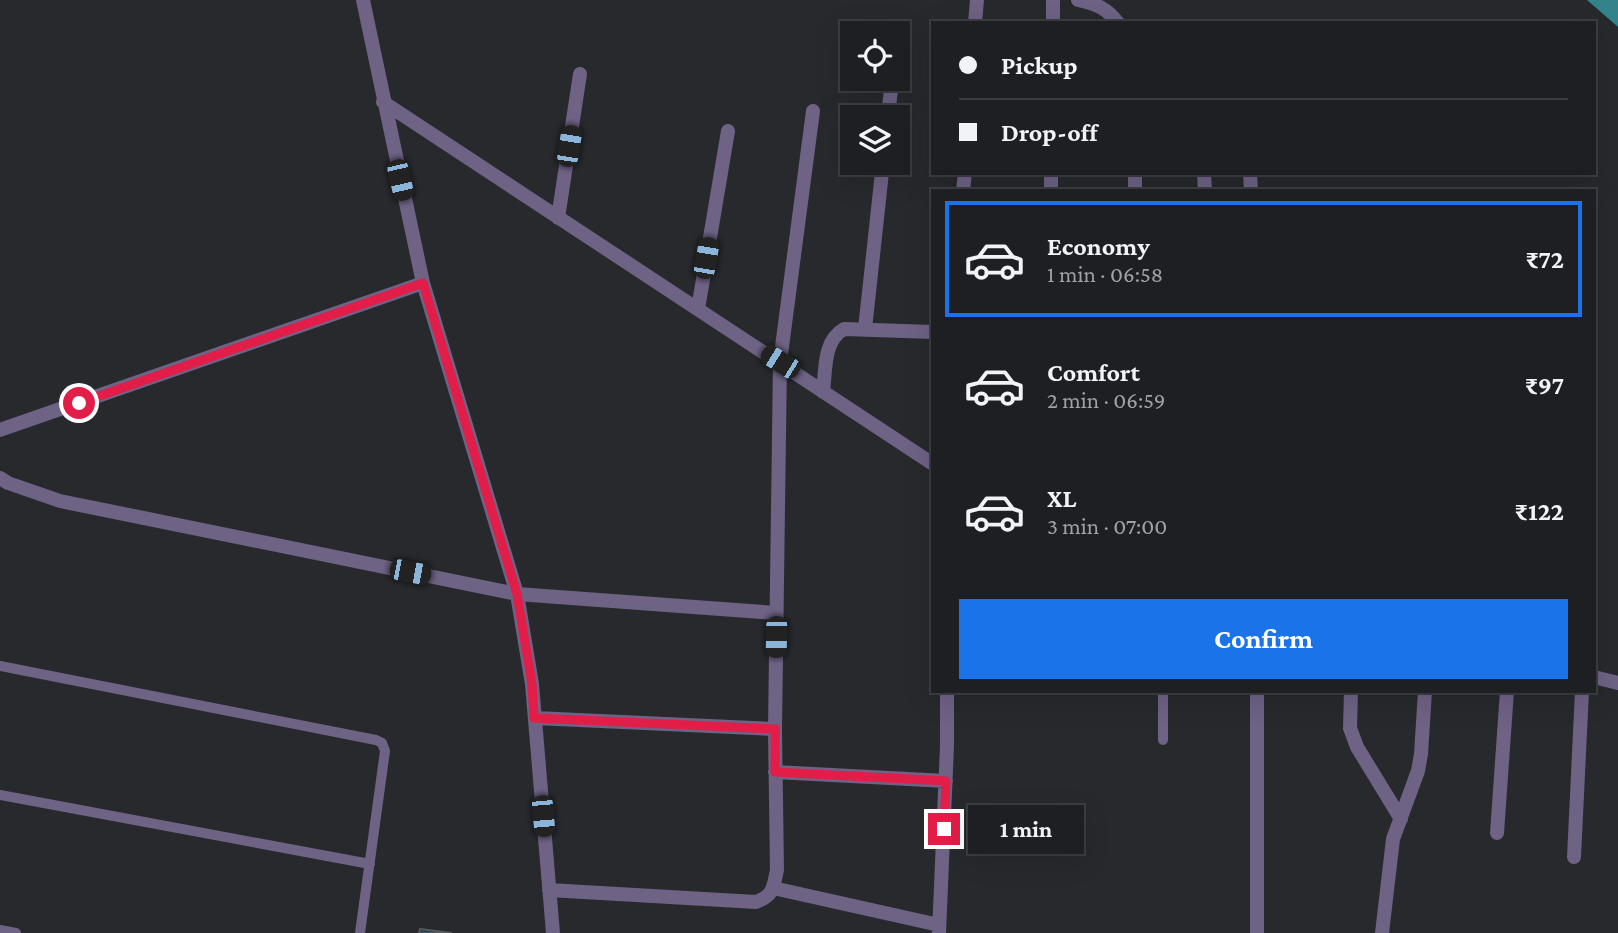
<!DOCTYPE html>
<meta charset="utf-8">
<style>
body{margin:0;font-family:"Crimson Pro",serif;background:#2a2c2f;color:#f1f3f6;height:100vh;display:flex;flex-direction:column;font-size:26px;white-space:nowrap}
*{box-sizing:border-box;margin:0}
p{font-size:23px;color:#a0a2a5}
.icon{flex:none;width:38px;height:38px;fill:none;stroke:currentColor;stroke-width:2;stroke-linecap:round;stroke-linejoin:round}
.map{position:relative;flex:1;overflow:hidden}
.side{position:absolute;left:931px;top:189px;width:665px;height:504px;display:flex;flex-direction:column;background:#1d1f22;border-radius:0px;box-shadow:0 7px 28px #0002,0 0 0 2px #3b3d40}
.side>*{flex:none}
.top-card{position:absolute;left:931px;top:21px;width:665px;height:154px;border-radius:0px;box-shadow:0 7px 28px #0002,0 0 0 2px #3b3d40;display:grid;align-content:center;height:154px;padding:0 28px;background:#1d1f22}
.fabs{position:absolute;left:840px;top:21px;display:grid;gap:14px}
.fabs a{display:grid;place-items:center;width:70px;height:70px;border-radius:0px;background:#1d1f22;box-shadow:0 7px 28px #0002,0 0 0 2px #3b3d40;font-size:35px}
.end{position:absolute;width:32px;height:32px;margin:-16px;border:9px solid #e11d48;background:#fff;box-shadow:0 0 0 4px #fff}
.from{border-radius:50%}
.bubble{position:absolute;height:49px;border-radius:0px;background:#1d1f22;box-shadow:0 7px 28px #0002,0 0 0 2px #3b3d40;font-size:23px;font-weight:700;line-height:49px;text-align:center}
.car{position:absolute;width:21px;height:42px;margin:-21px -10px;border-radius:9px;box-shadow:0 0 5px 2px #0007;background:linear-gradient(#222 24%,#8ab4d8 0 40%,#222 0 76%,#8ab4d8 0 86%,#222 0)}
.top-card b{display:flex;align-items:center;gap:24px;height:66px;font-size:26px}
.top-card b+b{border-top:2px solid #3b3d40}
.top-card i{width:18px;height:18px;background:#f1f3f6}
ul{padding:12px 0 0;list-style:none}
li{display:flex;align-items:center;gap:21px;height:116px;margin:0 14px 10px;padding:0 14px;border:4px solid transparent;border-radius:0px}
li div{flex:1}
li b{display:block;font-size:26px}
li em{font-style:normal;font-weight:700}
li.on{border-color:#1a73e8}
li>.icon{width:63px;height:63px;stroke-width:1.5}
.primary-button{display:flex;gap:14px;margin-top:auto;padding:14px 28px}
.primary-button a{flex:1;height:80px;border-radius:0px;background:#1a73e8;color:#fff;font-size:28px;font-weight:700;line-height:80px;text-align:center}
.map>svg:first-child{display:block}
.water{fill:#34828a}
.building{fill:#0a4663;stroke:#55595c;stroke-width:2}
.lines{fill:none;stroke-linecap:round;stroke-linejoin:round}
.service{stroke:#6e6285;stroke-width:10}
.minor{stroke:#6e6285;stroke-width:14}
.route{stroke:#e11d48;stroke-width:9}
</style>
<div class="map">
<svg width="1618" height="933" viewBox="0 0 1618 933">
<rect width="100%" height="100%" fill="#27292d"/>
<path class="water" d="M1587,0H1618V27Z"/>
<path class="building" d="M420,929L452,933H419Z"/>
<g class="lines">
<path class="service" d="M0,666L376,740L382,743L385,751L360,933
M1163,740V691
M0,795L370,864
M0,930L16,933"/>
<path class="minor" d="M363,0L423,283L517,594L532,684L553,933
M1078,0C1096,4 1107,8 1118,23
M975,23L977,0
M1053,23V0
M383,102L933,464
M888,117L892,79
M1135,173V191
M1204,173L1205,191
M1250,173L1251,191
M963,191L965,173
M1051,191V173
M558,218L580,74
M698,309L728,131
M865,329L883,163
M823,392C826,369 823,341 844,329L933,332
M0,430L423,283
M0,478L8,483L60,501L517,594L776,613
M1594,677L1618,683
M1351,691L1350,728L1357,747L1401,819
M535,718L775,729
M775,772L946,781
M1497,833L1507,691
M1574,857L1582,691
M773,888L939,925
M549,890L756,902C774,895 773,888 777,870L775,729L780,362L813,111
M939,933L947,746V691
M1257,933V691
M1382,933L1393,839L1418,771L1421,754L1425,691"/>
</g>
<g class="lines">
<path class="route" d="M79,403L423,283L517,594L532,684L534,718L775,729V772L946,781L944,829"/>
</g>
</svg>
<div class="fabs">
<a><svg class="icon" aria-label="locate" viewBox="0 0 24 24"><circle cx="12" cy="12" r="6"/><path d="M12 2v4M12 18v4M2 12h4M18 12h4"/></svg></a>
<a><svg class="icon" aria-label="layers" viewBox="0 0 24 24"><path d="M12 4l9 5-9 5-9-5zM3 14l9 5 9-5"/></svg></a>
</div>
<i class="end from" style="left:79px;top:403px"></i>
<i class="end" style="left:944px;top:829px"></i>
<div class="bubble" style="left:968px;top:805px;width:116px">1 min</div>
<i class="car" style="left:569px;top:146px;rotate:9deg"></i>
<i class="car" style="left:400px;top:180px;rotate:167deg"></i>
<i class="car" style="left:706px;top:258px;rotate:10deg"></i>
<i class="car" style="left:780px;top:362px;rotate:302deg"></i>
<i class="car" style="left:410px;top:572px;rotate:101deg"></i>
<i class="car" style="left:776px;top:637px;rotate:181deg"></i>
<i class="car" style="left:543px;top:816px;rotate:175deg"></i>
<div class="top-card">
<b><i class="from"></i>Pickup</b>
<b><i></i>Drop-off</b>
</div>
<section class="side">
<ul>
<li class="on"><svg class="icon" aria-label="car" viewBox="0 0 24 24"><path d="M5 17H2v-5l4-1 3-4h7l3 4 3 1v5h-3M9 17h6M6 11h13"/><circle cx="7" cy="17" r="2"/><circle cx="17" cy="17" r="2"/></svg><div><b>Economy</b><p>1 min · 06:58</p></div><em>₹72</em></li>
<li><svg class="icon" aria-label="car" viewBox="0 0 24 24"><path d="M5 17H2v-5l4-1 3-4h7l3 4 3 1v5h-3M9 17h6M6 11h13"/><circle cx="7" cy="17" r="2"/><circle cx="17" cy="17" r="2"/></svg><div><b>Comfort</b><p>2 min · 06:59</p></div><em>₹97</em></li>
<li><svg class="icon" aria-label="car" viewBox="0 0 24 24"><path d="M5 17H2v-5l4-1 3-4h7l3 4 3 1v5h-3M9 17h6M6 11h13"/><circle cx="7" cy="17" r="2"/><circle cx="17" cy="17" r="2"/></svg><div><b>XL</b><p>3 min · 07:00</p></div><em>₹122</em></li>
</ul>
<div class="primary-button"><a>Confirm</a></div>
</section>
</div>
